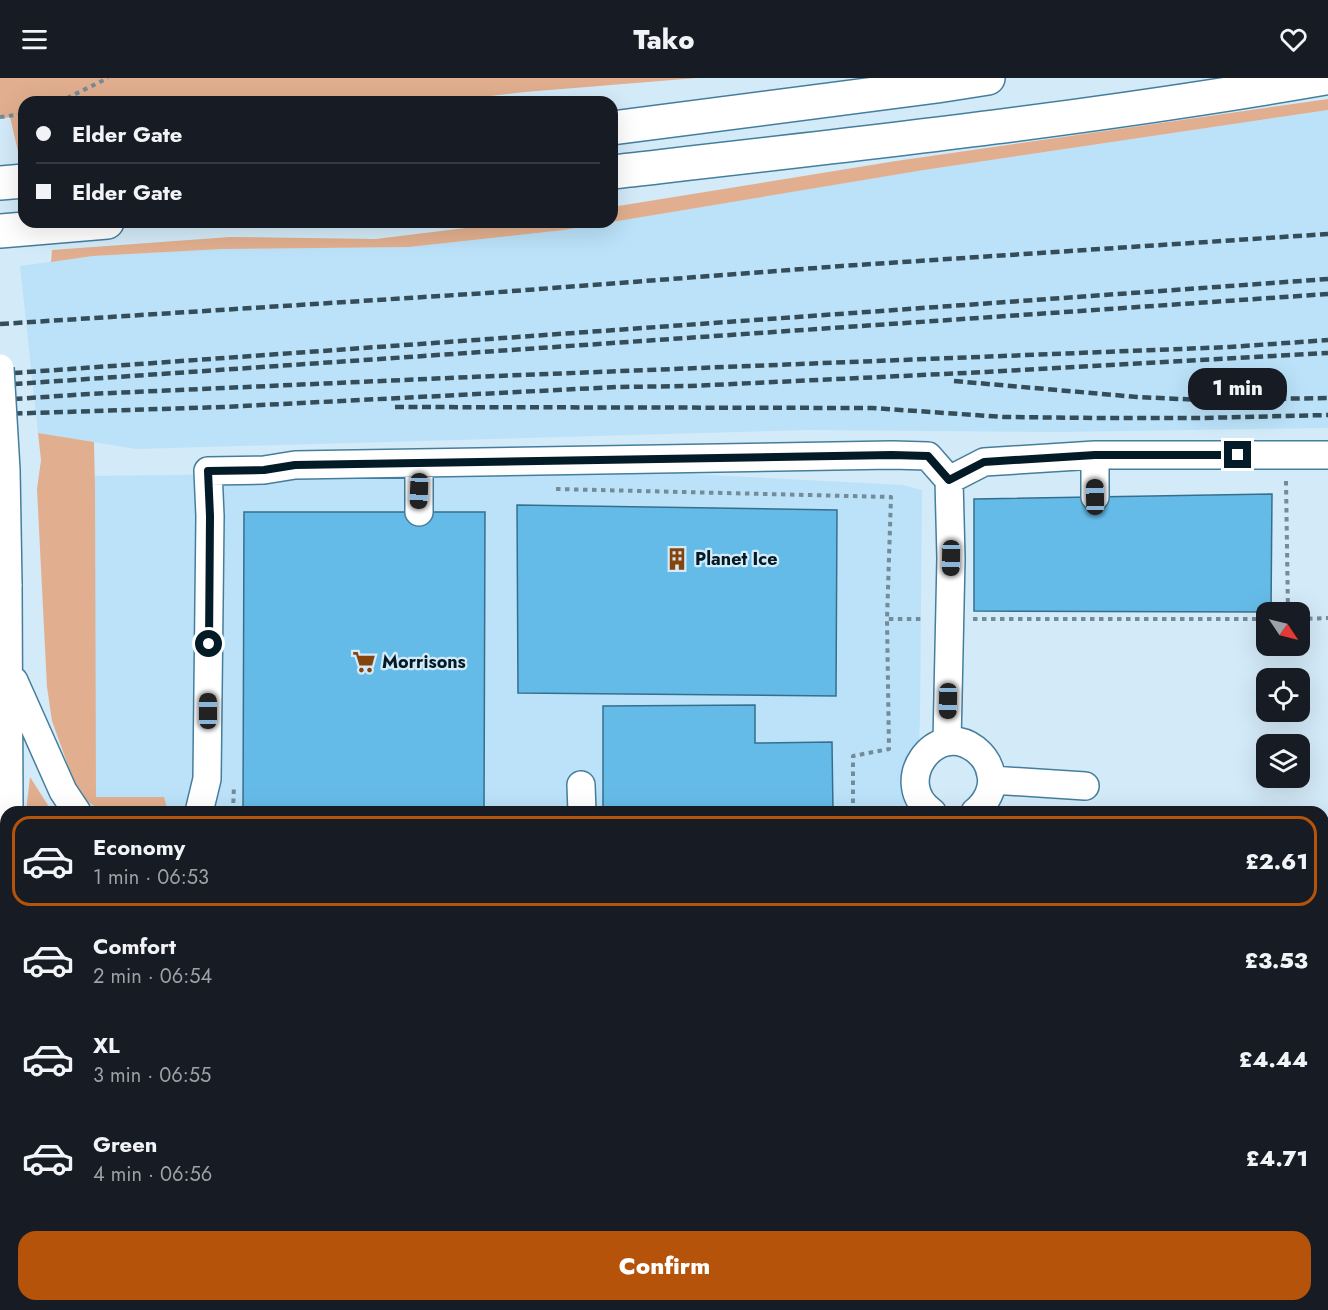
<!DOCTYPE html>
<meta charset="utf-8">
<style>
body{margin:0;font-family:Jost,sans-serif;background:#242831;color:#f1f3f6;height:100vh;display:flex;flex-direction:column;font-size:22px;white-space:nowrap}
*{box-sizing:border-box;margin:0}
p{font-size:20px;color:#9ea1a6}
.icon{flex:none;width:33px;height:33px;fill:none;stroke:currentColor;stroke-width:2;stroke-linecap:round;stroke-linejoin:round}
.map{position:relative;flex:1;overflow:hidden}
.sheet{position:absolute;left:0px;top:728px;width:1329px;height:506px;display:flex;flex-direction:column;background:#171b24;border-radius:18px 18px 0 0;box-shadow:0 6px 24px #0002}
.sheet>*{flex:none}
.top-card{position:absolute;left:18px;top:18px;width:600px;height:132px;border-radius:18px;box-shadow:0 6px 24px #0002;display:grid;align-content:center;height:132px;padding:0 18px;background:#171b24}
.needle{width:39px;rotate:125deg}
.tools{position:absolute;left:1256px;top:524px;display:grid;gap:12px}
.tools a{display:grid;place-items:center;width:54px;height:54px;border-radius:12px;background:#171b24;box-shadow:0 6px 24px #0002;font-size:30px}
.end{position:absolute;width:27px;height:27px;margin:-14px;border:8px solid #031b27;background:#fff;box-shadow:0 0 0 3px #fff}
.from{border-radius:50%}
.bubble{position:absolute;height:42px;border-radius:18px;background:#171b24;box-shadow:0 6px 24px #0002;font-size:20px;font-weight:800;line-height:42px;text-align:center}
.car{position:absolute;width:18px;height:36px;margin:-18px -9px;border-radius:8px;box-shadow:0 0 4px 2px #0007;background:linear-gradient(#222 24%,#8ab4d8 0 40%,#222 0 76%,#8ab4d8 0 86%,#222 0)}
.top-card b{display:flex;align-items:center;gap:21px;height:57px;font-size:22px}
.top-card b+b{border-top:2px solid #363941}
.top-card i{width:15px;height:15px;background:#f1f3f6}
ul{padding:10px 0 0;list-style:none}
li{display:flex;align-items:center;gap:18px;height:90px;margin:0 12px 9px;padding:0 6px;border:3px solid transparent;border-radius:18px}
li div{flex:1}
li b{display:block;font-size:22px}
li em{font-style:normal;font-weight:800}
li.selected{border-color:#b45309}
li>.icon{width:54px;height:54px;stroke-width:1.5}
.action{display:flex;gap:12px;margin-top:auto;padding:12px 18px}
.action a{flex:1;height:69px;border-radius:18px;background:#b45309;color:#fff;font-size:24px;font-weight:800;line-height:69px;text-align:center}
header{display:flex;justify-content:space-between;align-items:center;height:78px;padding:0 18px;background:#171b24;font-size:27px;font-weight:800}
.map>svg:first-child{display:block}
.built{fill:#bbe2f9}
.green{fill:#e1af8f}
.building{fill:#65bbe8;stroke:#366f8d;stroke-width:1.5}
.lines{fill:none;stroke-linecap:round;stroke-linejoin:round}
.minor-casing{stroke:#457e9d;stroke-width:30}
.highway-casing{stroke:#457e9d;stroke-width:36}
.path{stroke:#748b98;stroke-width:4;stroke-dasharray:4.5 4.5;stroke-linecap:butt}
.minor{stroke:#fff;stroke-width:27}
.highway{stroke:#fff;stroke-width:33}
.rail{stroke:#354d59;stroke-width:4.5;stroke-dasharray:9 4.5;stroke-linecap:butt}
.minor-bridge-casing{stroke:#457e9d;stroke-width:30;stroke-linecap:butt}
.minor-bridge{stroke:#fff;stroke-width:27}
.route{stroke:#031b27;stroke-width:8}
.labels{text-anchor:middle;stroke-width:4.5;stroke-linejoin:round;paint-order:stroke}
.poi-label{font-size:18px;font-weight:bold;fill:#031b27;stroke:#d3eaf8;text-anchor:start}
</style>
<header><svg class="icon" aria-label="menu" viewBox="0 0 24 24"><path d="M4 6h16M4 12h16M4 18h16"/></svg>Tako<svg class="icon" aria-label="heart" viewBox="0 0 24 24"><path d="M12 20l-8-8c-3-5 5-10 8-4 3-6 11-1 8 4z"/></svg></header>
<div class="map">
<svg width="1328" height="1232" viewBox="0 0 1328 1232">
<rect width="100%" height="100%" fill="#d3eaf8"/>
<path class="built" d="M1328,32V350L1059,354L808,352L136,371L38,355L20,188L93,178L223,171L409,169L564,152L924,92Z
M614,392L903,407L922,412L920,638L917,733H87L86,398Z
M89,1227H899L898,1232H89Z"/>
<path class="green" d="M0,0H697L525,14L438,24H24V82H20L10,39L0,41Z
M1328,21V32L924,92L612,144V129L896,83Z
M515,144H611L564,152L409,169L223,171L93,178L51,184L52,172L230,159L376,161Z
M38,355L94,364L95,411L96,719H164L168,733H102L79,718L52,643L47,609L37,411L41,382Z
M30,699L51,732L52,733H26Z
M6,926V1227H95V1232H0V976Z
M992,1227H1056V1232H992Z"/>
<path class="building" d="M1272,416L1271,534L974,533V421Z
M517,427L837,432L836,618L518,615Z
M244,434H485L484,734H243Z
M755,627V665L832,664L833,734H603V628Z
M1323,1070H1328V1209H1323Z
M1323,1098H1328V1169H1323Z
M253,1227H533V1232H253Z
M648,1227H802V1232H648Z"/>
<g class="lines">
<g class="minor-casing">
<path id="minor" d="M1095,377V419
M949,402L984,384L1095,377H1328
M419,434V385
M8,506L9,734
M14,603L63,713L77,734
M947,664L951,480L949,402
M992,702L1085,708
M581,707L582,734
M199,734L207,701L210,438L208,393L264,392L295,387L892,377L928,378L949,402
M932,734C890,705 935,641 975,671C984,678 989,685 991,697C994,711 986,725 975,734
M0,857L6,794
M0,879L6,868
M1323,1036H1328
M213,1227V1232
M921,1227V1232
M977,1227V1232
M140,1232V1227
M590,1232V1227
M861,1232V1227"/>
</g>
<g class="highway-casing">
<path id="highway" d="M612,50L937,8L988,0
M612,94C850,67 1089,41 1325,0
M0,105L24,103
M0,153L107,144"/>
</g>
<path class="path" d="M59,24L108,0
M0,39L24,36
M1286,403L1288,534
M556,411L891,419L887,541H924
M973,541H1266
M1299,541L1328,540
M233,734L234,707
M853,734V678L889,671L887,541
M1323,873H1328
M0,1196H6
M246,1227V1232
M819,1227V1232
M1074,1227V1232
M74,1232V1227"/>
<use href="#minor" class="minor"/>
<use href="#highway" class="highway"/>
<path class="rail" d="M0,246L487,215L842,188L1328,156
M0,296L1328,201
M954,303L1137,319L1202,322L1328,320
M0,307L1328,216
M0,322L89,316L471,299L1230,269L1328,262
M395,329L872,330L1004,339L1101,340H1202L1328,337
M0,336L223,329L616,309L690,308L986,294L1328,275"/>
<g class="minor-bridge-casing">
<path id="minor-bridge" d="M0,290L6,392L8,506"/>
</g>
<use href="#minor-bridge" class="minor-bridge"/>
</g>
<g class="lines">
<path class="route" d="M209,566L210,438L208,393L264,392L295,387L892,377L928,378L949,402L984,384L1095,377H1238"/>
</g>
<defs>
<g id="building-bare" transform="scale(1.8)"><path d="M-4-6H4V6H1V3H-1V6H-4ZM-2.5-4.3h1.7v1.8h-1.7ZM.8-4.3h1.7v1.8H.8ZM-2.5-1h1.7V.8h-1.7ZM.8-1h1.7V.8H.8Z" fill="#85440e" stroke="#d3eaf8" stroke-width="2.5" paint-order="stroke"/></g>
<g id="supermarket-bare" transform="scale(1.8)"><path d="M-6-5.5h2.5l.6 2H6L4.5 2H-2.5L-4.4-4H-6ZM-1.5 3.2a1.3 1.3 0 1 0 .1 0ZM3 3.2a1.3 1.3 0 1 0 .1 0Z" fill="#85440e" stroke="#d3eaf8" stroke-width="2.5" paint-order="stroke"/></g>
</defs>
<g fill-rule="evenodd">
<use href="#building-bare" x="677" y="481"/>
<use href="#supermarket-bare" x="364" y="584"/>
</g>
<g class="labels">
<g class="poi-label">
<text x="695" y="487">Planet Ice</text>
<text x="382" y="590">Morrisons</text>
</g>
</g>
</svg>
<div class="tools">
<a><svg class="needle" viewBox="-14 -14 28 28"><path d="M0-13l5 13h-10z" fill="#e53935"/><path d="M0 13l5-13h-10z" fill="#9ea1a6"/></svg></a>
<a><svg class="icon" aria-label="locate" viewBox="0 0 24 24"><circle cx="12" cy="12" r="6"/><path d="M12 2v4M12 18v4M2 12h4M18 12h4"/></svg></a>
<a><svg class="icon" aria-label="layers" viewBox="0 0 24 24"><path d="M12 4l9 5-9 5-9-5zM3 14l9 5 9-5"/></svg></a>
</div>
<i class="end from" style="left:209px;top:566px"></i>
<i class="end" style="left:1238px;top:377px"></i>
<div class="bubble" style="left:1188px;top:290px;width:99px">1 min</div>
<i class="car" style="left:419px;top:413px;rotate:182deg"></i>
<i class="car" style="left:1095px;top:419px;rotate:359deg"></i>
<i class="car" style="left:951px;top:480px;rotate:181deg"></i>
<i class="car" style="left:948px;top:623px;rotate:181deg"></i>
<i class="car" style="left:208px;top:633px;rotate:0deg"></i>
<div class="top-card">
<b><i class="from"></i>Elder Gate</b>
<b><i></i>Elder Gate</b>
</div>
<section class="sheet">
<ul>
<li class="selected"><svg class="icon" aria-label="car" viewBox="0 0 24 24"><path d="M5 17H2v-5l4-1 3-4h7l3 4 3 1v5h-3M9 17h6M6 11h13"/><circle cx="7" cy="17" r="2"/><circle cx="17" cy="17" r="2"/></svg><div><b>Economy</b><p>1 min · 06:53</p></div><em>£2.61</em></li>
<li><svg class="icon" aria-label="car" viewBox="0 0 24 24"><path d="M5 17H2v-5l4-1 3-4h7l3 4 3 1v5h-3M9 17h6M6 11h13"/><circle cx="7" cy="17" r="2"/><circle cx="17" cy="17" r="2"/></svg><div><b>Comfort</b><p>2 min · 06:54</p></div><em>£3.53</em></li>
<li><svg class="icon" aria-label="car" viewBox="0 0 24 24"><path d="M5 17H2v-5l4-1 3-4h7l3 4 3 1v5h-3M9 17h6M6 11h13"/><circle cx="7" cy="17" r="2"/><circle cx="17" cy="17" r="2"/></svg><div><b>XL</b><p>3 min · 06:55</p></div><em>£4.44</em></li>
<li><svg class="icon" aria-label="car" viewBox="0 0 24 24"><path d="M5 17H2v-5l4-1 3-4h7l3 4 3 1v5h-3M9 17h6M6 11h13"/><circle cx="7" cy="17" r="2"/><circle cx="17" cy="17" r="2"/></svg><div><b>Green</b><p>4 min · 06:56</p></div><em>£4.71</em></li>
</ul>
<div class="action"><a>Confirm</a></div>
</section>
</div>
